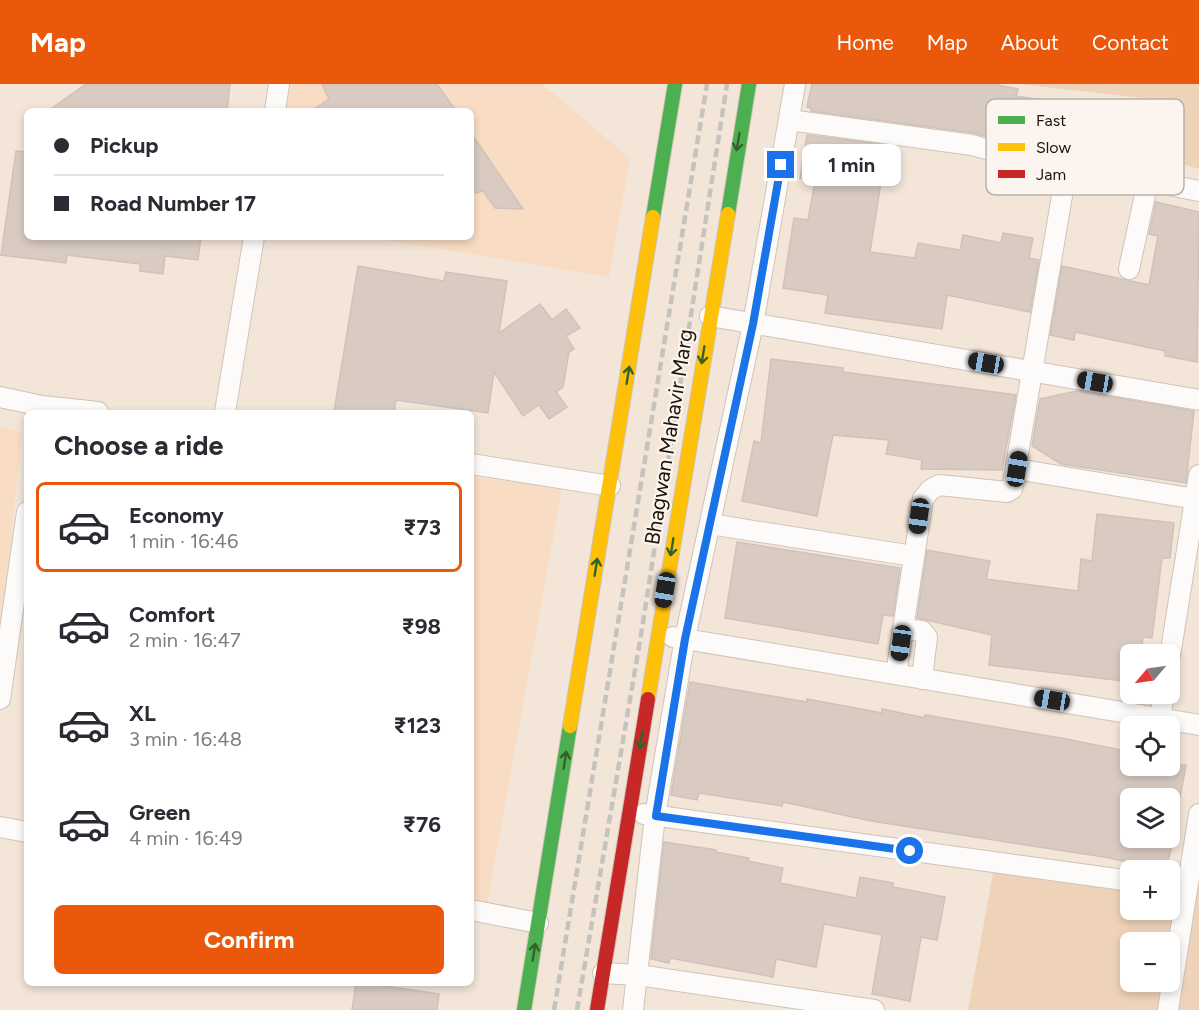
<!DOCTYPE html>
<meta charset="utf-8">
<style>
body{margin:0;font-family:Figtree,sans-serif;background:#f2f2f3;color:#2b2b33;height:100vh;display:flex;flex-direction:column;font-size:22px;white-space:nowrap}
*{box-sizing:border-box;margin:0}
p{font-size:20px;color:#7c7c81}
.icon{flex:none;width:33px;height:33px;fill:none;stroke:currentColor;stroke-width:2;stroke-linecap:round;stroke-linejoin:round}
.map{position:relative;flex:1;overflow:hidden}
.sheet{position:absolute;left:24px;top:326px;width:450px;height:576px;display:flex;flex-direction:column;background:#fff;border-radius:9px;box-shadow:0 3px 9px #0003}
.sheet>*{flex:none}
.top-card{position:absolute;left:24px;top:24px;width:450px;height:132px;border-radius:9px;box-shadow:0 3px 9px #0003;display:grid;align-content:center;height:132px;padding:0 30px;background:#fff}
.needle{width:39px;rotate:241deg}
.buttons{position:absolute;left:1120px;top:560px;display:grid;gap:12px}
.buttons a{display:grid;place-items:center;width:60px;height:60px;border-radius:9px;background:#fff;box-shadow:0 3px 9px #0003;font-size:30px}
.end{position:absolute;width:27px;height:27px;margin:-14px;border:8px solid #1a73e8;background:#fff;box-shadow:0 0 0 3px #fff}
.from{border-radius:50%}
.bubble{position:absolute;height:42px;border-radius:9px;background:#fff;box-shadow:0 3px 9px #0003;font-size:20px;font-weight:700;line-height:42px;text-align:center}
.car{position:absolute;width:18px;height:36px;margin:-18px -9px;border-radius:8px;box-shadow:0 0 4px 2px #0007;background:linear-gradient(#222 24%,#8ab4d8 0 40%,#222 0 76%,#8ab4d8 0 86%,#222 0)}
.top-card b{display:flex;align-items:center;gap:21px;height:57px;font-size:22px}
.top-card b+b{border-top:2px solid #e1e1e2}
.top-card i{width:15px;height:15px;background:#2b2b33}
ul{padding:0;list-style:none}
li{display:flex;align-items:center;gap:18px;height:90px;margin:0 12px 9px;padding:0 18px;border:3px solid transparent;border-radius:9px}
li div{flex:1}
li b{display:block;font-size:22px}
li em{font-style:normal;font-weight:700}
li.selected{border-color:#ea580c}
li>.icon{width:54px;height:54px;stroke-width:1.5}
h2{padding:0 30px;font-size:27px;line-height:72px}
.primary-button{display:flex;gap:12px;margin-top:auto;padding:12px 30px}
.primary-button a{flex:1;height:69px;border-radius:9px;background:#ea580c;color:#fff;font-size:24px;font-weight:700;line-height:69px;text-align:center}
header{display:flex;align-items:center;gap:36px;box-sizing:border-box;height:84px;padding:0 30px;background:#ea580c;color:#fff}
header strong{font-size:28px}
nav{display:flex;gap:33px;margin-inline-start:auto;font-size:21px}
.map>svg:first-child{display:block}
.built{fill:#f8ddc4}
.green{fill:#efd3b9;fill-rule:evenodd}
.building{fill:#d9cbc2;stroke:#d0c2b9;stroke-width:1.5}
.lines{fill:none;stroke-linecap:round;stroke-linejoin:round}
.street-casing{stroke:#cfc3b8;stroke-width:22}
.fast-casing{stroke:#cfc3b8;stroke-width:16}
.slow-casing{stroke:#cfc3b8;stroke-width:16}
.jam-casing{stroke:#cfc3b8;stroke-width:16}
.street{stroke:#fdfbf9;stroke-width:20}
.fast{stroke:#4caf50;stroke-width:14}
.slow{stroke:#ffc107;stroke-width:14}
.jam{stroke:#c62828;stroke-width:14}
.rail{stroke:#c6c2be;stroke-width:4.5;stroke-dasharray:9 4.5;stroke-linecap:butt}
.oneway{stroke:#35612c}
.route{stroke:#1a73e8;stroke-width:8}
.labels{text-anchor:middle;stroke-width:4.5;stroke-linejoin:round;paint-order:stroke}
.street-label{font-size:21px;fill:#1e1308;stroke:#fcf5ef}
.key{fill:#fcf5ef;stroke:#b9b1aa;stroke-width:1.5}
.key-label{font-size:16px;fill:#1e1308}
</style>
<header>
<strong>Map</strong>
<nav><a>Home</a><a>Map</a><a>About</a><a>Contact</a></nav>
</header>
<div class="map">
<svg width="1199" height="926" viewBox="0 0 1199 926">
<rect width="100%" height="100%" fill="#f3e5d8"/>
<path class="built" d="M285,0H542L630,74L609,193L368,153H471V27H281Z
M0,343L22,348L0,565Z
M471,393L562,404L487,821L471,818Z"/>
<path class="green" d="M1020,0H1199V85L1159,73L1168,17Z
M997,768L1131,793V825H1170V800L1199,805V926H968ZM1131,858H1170V897H1131Z"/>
<path class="building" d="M86,0H230L227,27H48Z
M322,0H437L456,27H311L329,15Z
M812,0H993L1018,5L1016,12L1099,25L1097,35L1142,44L1131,108L1097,101L1101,78L1045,69L974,49L811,27V24L807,23Z
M471,49L523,125L495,124L483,107L471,110Z
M807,51L887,61L870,168L915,174L918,159L960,166L963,151L1001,159L1003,149L1033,154L1029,174L1039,176L1030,228L947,211L942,245L825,229L828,211L783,204L794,134L808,136L815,97L800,94Z
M16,67L27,68V153H201L198,176L165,172L163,190L140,187V180L67,171L66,179L1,171Z
M1156,118L1199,128L1197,278L1165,272V267L1075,248L1074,256L1050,251L1062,182L1149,201L1158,152L1149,150Z
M358,182L444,197L446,188L507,197L499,249L540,220L552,236L566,225L580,244L566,252L574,265L569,268L563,303L556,308L567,323L549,335L539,321L523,332L494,288L488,329L396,316L394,328H334Z
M771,275L843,284V288L1016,311L1002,386L921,385L922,376L886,370L889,356L833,351L817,432L742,417L754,357L761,359Z
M1077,307L1194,327L1186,399L1061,380L1032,362L1040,315Z
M1097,430L1174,439L1170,474H1162L1152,554L1143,553L1141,570H1131V598L989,581L992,551L917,534L927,466L990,477L986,495L1078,507L1081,475L1092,477Z
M737,458L900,484L893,532L883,531L878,560L725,534Z
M690,598L807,618V615L882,629V625L925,634V631L1061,654L1131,668V681H1186L1180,714H1131V753H1174L1166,786L1104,773L871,737L783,718L782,722L699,709L697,716L671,711Z
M664,758L716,766V768L749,774L748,777L783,784L780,799L856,814L860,793L893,799V803L945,813L937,856L921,853L910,917L872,910L882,851L824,840L816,883L776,875L773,893L670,874L669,879L651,875Z
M356,898L439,910L437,926H352Z"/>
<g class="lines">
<g class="street-casing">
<path id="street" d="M275,27L279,0
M789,36L972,61L1049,83L1059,94L1062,112L1012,405L1007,408L939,401L930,406L923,415L896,590
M1129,185L1148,97L1199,107
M710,232L1199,316
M0,313L42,322L98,328
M225,328L254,153
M471,380L610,402
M1017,385L1195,415
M710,440L913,472
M903,545L922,547L927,553L922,595
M673,553L1199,641
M1170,572L1199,391
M0,615L27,428
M1160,635L1164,609
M644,730L1131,797
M0,743L27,748
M471,826L538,839
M603,889L638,891L874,926
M633,926L655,732L685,554L753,240L795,0
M1168,926L1199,730"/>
</g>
<g class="fast-casing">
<path id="fast" d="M728,130L749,0
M653,133L675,0
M524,926L570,642"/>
</g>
<g class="slow-casing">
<path id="slow" d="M648,615L728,130
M570,642L653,133"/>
</g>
<g class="jam-casing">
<path id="jam" d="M597,926L648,615"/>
</g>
<use href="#street" class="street"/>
<use href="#fast" class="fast"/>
<use href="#slow" class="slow"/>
<use href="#jam" class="jam"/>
<path class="rail" d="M554,926L707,0
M577,926L641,551L727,0"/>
</g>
<defs><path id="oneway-shaft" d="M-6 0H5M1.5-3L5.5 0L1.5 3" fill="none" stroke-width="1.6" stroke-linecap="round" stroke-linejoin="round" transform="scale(1.5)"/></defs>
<g class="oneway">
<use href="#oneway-shaft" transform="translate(738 58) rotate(100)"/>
<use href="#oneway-shaft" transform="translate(703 271) rotate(99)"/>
<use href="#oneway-shaft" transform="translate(628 291) rotate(-81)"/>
<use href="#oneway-shaft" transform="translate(672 463) rotate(99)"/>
<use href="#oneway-shaft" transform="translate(596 483) rotate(-81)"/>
<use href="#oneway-shaft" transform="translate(641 656) rotate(99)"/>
<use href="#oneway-shaft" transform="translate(565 676) rotate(-81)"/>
<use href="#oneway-shaft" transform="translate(534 868) rotate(-81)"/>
</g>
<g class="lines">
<path class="route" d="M781,81L753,240L685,555L656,732L910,767"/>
</g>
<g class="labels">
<g class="street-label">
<text transform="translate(669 353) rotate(-81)" y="7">Bhagwan Mahavir Marg</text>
</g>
</g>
<rect x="986" y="15" width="198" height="96" rx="9" class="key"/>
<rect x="998" y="32" width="27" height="8" fill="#4caf50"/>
<rect x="998" y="59" width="27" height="8" fill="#ffc107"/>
<rect x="998" y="86" width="27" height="8" fill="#c62828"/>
<g class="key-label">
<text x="1036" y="42">Fast</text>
<text x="1036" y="69">Slow</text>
<text x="1036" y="96">Jam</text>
</g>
</svg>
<div class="buttons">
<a><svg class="needle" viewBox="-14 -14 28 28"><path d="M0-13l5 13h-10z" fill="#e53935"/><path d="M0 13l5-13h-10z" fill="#7c7c81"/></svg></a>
<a><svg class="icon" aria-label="locate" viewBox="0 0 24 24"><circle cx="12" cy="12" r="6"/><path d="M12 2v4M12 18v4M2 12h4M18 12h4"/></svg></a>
<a><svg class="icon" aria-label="layers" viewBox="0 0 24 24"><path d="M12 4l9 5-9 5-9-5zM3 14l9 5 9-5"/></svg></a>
<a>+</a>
<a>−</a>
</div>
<i class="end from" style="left:910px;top:767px"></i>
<i class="end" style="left:781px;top:81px"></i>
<div class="bubble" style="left:802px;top:60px;width:99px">1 min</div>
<i class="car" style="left:986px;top:279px;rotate:280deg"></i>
<i class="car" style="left:1095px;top:298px;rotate:280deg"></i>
<i class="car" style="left:1017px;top:385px;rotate:9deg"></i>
<i class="car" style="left:919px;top:432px;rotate:188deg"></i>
<i class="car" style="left:665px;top:506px;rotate:189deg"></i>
<i class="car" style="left:901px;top:559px;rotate:188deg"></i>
<i class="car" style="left:1052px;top:616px;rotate:279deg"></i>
<div class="top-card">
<b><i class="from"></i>Pickup</b>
<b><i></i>Road Number 17</b>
</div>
<section class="sheet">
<h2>Choose a ride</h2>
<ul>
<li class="selected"><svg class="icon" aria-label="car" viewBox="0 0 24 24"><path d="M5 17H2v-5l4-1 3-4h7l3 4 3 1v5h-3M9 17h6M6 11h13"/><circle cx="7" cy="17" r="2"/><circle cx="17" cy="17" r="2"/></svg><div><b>Economy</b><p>1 min · 16:46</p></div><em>₹73</em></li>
<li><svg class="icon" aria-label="car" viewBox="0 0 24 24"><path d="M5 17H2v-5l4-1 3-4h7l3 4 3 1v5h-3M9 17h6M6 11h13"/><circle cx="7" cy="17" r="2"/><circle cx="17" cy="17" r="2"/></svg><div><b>Comfort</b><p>2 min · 16:47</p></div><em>₹98</em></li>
<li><svg class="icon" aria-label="car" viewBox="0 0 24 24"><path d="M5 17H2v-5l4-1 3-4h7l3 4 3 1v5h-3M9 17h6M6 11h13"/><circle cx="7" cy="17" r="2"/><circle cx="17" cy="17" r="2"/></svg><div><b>XL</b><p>3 min · 16:48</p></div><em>₹123</em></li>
<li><svg class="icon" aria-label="car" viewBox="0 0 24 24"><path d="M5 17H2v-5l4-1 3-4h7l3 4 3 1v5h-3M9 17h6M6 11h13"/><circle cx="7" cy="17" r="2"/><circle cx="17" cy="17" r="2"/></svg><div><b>Green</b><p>4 min · 16:49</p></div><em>₹76</em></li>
</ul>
<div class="primary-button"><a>Confirm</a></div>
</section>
</div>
